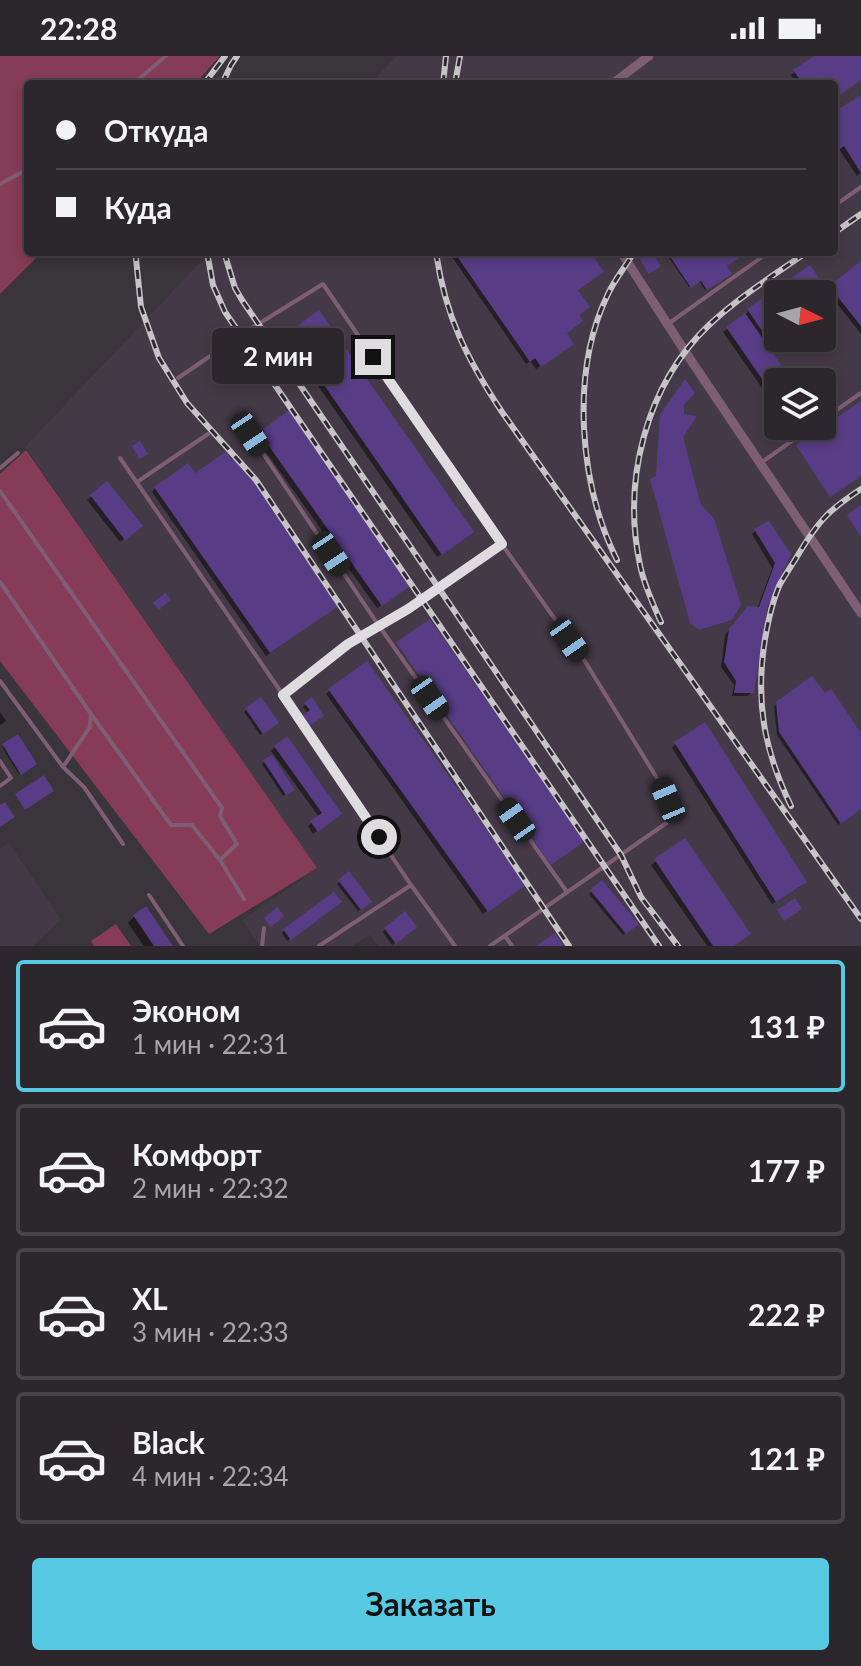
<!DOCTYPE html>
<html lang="ru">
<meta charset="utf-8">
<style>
body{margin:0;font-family:Lato,sans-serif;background:#383338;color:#f1f3f6;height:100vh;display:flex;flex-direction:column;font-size:30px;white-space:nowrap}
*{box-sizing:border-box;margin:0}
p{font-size:26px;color:#a6a5a9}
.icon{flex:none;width:44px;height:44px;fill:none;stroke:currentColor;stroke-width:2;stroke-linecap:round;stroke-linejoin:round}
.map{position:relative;height:890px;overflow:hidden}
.details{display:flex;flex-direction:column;background:#2c272c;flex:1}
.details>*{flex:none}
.guide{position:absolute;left:24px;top:24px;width:814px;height:176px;border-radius:8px;box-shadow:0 4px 12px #0003,0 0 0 2px #484448;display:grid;align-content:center;height:176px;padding:0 32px;background:#2c272c}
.needle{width:52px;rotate:96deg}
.controls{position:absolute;left:764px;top:224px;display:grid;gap:16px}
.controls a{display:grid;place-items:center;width:72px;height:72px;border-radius:8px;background:#2c272c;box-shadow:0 4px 12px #0003,0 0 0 2px #484448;font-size:40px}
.end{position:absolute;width:36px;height:36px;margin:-18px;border:10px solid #dfdce0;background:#111;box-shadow:0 0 0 4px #111}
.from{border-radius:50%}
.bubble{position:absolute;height:56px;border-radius:8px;background:#2c272c;box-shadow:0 4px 12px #0003,0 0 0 2px #484448;font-size:26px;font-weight:700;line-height:56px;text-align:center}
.car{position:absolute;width:24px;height:48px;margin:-24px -12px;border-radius:10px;box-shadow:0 0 6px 2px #0007;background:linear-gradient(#222 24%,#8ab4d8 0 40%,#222 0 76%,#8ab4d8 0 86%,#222 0)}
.guide b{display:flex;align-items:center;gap:28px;height:76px;font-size:30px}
.guide b+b{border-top:2px solid #484448}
.guide i{width:20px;height:20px;background:#f1f3f6}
ul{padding:14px 0 0;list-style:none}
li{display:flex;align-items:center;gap:24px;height:132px;margin:0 16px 12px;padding:0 16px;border:4px solid #484448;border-radius:8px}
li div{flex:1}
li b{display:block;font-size:30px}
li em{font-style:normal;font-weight:700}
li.current{border-color:#57c9e3}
li>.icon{width:72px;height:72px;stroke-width:1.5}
.button{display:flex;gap:16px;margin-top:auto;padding:16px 32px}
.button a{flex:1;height:92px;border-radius:8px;background:#57c9e3;color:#111;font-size:32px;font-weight:700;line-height:92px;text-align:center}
.status{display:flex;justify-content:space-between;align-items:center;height:56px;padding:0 40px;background:#2c272c;direction:ltr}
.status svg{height:22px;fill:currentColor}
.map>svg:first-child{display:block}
.built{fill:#443a47;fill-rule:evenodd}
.green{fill:#863c56}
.shadow{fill:#0007}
.building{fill:#583d86}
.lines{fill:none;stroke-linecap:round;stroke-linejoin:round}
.lane{stroke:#7f5e74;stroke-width:4}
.street{stroke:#7f5e74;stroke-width:9}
.rail-casing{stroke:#c7c4c8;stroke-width:6}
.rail{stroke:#2f2a31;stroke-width:3;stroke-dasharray:9;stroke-linecap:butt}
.route{stroke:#dfdce0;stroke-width:10}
</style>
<div class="status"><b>22:28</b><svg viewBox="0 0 49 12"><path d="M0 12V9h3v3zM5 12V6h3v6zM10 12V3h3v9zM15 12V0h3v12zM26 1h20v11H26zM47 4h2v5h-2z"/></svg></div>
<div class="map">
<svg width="861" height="890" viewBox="0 0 861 890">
<rect width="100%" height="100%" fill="#3a343b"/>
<path class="built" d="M397,0H861V890H378L370,879L352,890H260L242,864L317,813L25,391L210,196H834V28H370ZM778,238H822V282H778ZM778,326H822V370H778Z
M9,787L61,864L33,890H0V793Z"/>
<path class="green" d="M0,0H220L195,28H28V196H42L0,238Z
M26,394L317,812L209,878L0,605V418Z
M116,868L131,890H94L91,885Z"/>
<path class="shadow" d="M817,0H861V23L834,42V28H797L791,19Z
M861,47V117L857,120L839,93L834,96V58Z
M451,196H521L525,202L533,196H588L576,234L577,260L564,277L568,291L536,313L530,305L526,308L450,198Z
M665,196H746L724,210L729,218L705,234L699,225L689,231Z
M861,207V278L835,245L822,256V238H778V282H785L768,294L780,320L762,332L723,276L745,260L748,255L809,212L826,236Z
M289,278L468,480L437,501L285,282Z
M291,356L408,530L377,552L256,382Z
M107,428L137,474L120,486L87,444Z
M155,432L334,552L266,600L152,436Z
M756,474L789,499L765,551L752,636L748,640H732L734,629L721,611L725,579L744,557L757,553L772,512L752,478Z
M330,634L520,832L483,858L326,638Z
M777,647L861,680V751L838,769L777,679L774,651Z
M306,648L319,662L302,673L298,666L308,658L303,651Z
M247,654L273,669L260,679L244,656Z
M0,656L6,665L0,669Z
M18,681L35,708L19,718L2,691Z
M675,688L801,830L772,848L672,692Z
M275,691L336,761L313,778L308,770L319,761L271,695Z
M264,706L289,736L283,740L262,708Z
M684,784L733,890H707L651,809Z
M348,818L370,846L358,855L337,828Z
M602,827L636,867L623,879L589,838Z
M337,849L287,885L282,877L284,875Z
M134,861L170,890H144L128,867Z
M385,873L412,874L392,889L383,876Z"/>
<path class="building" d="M814,0H861V24L834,43V28H803L793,14Z
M859,40L861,43V117L844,90L834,97V56Z
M454,196H523L525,199L529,196H590L604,216L578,234L590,251L579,259L583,265L567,277L574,288L541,311L535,302L530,306Z
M644,196H651L661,210L649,218L638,200Z
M667,196H748L727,210L732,218L707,234L701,225L691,232Z
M861,205V270L829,230Z
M810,209L836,247L822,257V238H778V282H786L773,291L747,253Z
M319,254L474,476L442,499L288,277Z
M745,257L786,316L767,330L726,271Z
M685,323L695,337L684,349V358L697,360L683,381L701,449L714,462L741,549L732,564L699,574L690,567L650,423L656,420L660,359Z
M861,345V420L830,441L796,389Z
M291,353L414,527L382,550L259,376Z
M140,385L148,398L139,403L132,390Z
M226,396L232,404L237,401L340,549L270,597L154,431L188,407L195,417Z
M107,425L143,470L125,484L90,439Z
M861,449V481L847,459Z
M769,465L791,498L767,552L754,637H734L736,625L724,606L729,573L748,550L759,551L775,507L754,473Z
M165,537L171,543L159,554L153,547Z
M430,563L585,785L551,809L396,586Z
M367,605L526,829L488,856L328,633Z
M812,620L825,637L831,633L861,677V753L841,768L779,676L776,646Z
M261,641L279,667L263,678L245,652Z
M312,641L324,660L306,672L299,662L310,654L304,647Z
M705,666L807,826L776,846L674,686Z
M18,678L37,708L21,719L2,688Z
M287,680L342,758L318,776L310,765L322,757L274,690Z
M272,699L295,734L286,739L263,704Z
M44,719L54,735L25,754L15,738Z
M5,746L15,761L0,771V749Z
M685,782L751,878L734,890H713L654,803Z
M349,815L372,846L361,854L338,824Z
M602,824L639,868L626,878L590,834Z
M334,836L342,846L291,884L283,873Z
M795,842L802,853L784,865L777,854Z
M146,850L173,890H154L133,859Z
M277,851L284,860L271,871L264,862Z
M405,855L417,871L396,888L384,872Z
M555,877L564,890H536Z"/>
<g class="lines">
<path class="lane" d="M133,28L166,0
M0,128L28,113
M834,150L861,131
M668,268L769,196
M178,322L247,275L323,228L472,446L586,607L660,727L675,761L490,890
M822,364L861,337
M250,378L379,570L567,836
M120,402L283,639
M762,406L813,370
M0,412L18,397
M137,426L208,378
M0,435L222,752L220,760L237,788L220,804
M0,526L91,658L90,671L63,711
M0,625L63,711L84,731L123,788
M91,658L171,769H192L220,804L244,843
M0,705L11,722L0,730
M411,829L283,639L348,588L408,553L502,488
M149,839L183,890
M505,880L512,890
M262,890L264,872
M319,890L411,829L455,890"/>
<path class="street" d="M612,28L649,0
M621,196L686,297L861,557"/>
<g class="rail-casing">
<path id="rail" d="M204,28L225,0
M222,28L231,9L237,0
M443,28L446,0
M455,28L460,0
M834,177L861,158
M137,196L136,203L141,251L159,302L187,347L256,424L569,890
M207,196L213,229L225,256L659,890
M224,196L235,232L242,244L621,799L641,841L678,890
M436,196C445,260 467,303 502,356L861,863
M617,504C579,428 570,316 608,238C615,223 626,210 634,196
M661,566C653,548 644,529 640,509C622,424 646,329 709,269C739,241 774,219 807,196
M791,750C764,694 755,645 765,583C768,565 772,547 779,530C785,519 792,509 798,499C807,484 815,471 827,459C837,449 849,441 861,433"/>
</g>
<use href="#rail" class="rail"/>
</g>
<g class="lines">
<path class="route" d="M373,301L502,488L408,553L348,588L283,639L379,781"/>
</g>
</svg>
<div class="controls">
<a><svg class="needle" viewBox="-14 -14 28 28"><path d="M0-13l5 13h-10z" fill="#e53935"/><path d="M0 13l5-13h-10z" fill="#a6a5a9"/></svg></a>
<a><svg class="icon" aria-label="layers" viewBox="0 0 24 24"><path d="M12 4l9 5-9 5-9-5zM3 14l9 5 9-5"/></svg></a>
</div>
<i class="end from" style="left:379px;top:781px"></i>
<i class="end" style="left:373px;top:301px"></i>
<div class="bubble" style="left:212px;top:272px;width:132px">2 мин</div>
<i class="car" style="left:250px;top:378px;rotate:146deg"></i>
<i class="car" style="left:331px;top:498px;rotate:146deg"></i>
<i class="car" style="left:569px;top:584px;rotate:145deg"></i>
<i class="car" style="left:430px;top:642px;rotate:145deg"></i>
<i class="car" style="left:668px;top:744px;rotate:337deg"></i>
<i class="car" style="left:516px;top:764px;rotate:325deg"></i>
<div class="guide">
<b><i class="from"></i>Откуда</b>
<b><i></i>Куда</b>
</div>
</div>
<section class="details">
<ul>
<li class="current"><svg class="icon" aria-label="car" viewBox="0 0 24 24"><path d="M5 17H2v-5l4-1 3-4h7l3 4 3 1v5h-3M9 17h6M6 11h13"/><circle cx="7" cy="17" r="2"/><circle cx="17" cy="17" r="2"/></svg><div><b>Эконом</b><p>1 мин · 22:31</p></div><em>131 ₽</em></li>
<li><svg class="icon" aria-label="car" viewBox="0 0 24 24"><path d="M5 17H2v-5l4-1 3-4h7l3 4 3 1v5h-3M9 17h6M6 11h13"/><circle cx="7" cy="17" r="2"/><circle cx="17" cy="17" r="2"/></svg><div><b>Комфорт</b><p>2 мин · 22:32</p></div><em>177 ₽</em></li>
<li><svg class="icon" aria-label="car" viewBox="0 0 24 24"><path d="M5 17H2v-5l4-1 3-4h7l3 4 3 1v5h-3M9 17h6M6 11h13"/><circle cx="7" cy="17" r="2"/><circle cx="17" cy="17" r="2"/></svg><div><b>XL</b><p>3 мин · 22:33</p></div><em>222 ₽</em></li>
<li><svg class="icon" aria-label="car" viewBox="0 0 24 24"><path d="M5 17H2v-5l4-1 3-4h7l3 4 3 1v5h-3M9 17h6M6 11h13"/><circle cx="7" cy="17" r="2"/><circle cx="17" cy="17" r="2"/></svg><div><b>Black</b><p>4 мин · 22:34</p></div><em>121 ₽</em></li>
</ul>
<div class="button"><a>Заказать</a></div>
</section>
